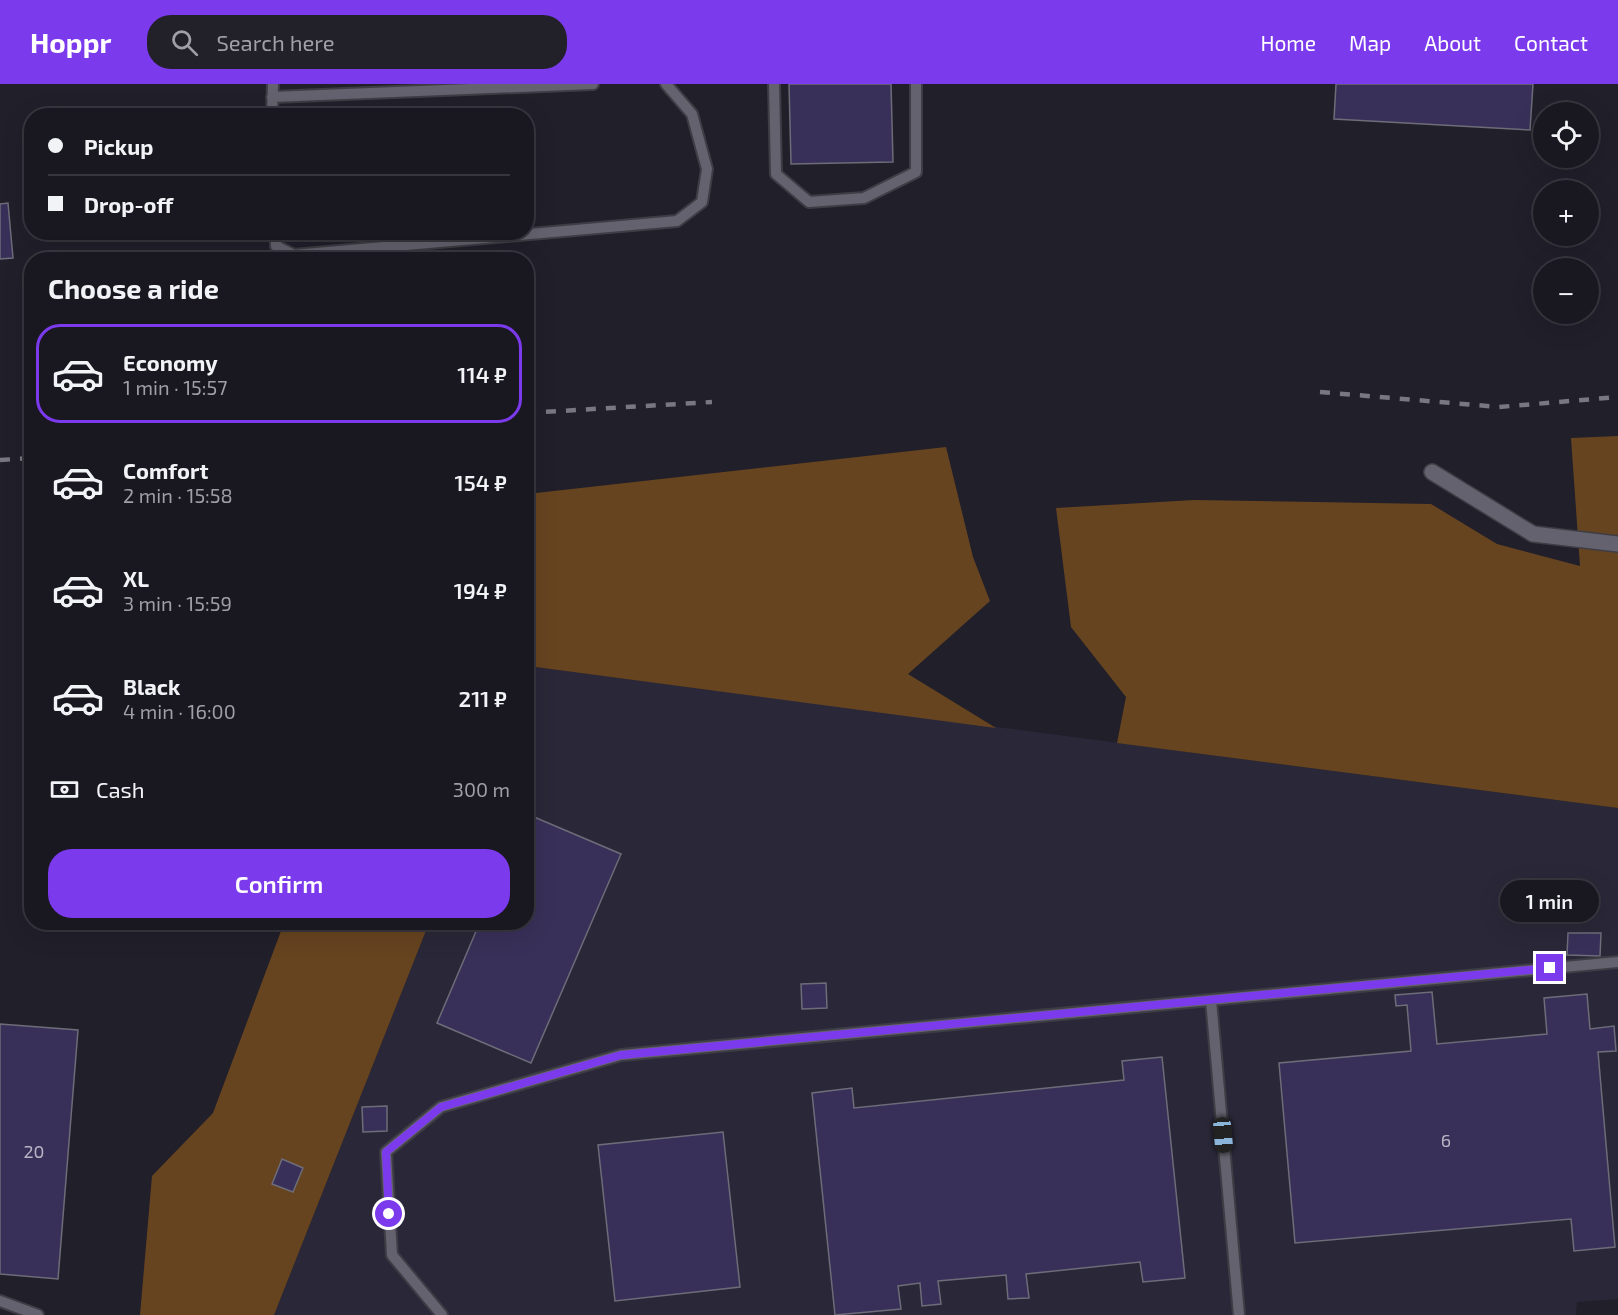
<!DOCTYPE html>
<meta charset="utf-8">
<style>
body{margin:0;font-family:"Exo 2",sans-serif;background:#222029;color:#f1f3f6;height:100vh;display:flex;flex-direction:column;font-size:22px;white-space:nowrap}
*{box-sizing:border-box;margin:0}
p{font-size:20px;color:#9f9fa5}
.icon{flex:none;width:33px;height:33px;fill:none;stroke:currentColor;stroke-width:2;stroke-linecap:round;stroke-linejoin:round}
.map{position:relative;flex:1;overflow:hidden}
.drawer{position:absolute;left:24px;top:168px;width:510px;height:678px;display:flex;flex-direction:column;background:#191720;border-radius:24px;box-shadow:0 6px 24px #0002,0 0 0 2px #37363e}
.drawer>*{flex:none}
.hud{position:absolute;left:24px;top:24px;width:510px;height:132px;border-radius:24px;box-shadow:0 6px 24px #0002,0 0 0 2px #37363e;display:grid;align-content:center;height:132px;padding:0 24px;background:#191720}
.tools{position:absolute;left:1533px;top:18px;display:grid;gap:12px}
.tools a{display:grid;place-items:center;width:66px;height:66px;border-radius:50%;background:#191720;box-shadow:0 6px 24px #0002,0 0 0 2px #37363e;font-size:30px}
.end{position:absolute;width:27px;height:27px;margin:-14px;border:8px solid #7c3aed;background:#fff;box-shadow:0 0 0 3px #fff}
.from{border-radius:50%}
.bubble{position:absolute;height:42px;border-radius:21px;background:#191720;box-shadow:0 6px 24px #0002,0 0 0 2px #37363e;font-size:20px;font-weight:600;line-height:42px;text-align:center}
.car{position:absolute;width:18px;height:36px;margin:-18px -9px;border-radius:8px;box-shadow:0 0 4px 2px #0007;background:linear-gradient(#222 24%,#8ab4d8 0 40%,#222 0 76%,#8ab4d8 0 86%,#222 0)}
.hud b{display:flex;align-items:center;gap:21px;height:57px;font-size:22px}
.hud b+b{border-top:2px solid #37363e}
.hud i{width:15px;height:15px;background:#f1f3f6}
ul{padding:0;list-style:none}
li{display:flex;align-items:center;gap:18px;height:99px;margin:0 12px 9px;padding:0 12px;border:3px solid transparent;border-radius:24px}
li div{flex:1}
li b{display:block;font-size:22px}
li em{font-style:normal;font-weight:600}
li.active{border-color:#7c3aed}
li>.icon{width:54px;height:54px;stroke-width:1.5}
h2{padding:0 24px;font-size:27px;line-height:72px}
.pay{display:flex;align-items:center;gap:15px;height:66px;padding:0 24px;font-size:22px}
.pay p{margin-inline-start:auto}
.primary-button{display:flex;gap:12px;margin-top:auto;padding:12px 24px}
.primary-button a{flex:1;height:69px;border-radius:24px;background:#7c3aed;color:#fff;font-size:24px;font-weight:600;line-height:69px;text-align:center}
header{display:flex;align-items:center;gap:36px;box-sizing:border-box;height:84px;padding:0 30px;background:#7c3aed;color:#fff}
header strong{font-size:28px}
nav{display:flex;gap:33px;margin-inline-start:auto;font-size:21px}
.search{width:420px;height:54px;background:#222029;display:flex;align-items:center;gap:15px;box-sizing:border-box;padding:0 21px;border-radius:24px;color:#9f9fa5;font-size:22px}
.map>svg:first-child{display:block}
.built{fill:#2a2838}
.forest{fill:#674420}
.building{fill:#393059;stroke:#6d6c78;stroke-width:1.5}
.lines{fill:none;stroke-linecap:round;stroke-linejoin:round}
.lane-casing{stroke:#3e3d45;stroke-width:14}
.street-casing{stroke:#3e3d45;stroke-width:18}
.lane{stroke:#64626e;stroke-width:10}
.street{stroke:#64626e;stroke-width:15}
.rail{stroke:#797781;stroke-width:4.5;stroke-dasharray:10 10;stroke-linecap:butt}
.route{stroke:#7c3aed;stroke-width:8}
.labels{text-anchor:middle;stroke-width:6;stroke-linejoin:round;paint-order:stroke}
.number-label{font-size:18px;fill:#b7b4c4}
</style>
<header>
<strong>Hoppr</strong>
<div class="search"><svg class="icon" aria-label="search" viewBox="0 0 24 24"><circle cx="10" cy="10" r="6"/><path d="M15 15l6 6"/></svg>Search here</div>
<nav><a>Home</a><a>Map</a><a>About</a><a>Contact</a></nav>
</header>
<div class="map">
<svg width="1618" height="1231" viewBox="0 0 1618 1231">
<rect width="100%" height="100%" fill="#211f2a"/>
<path class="built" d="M528,582L1618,724V1215L1577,1218L1576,1231H274L429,839L526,838Z"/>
<path class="forest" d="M1618,352V724L1117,659L1126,613L1071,543L1056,424L1194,416L1431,420L1497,460L1580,482L1571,354Z
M946,363L973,473L990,517L908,590L996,644L528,582L527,586V410Z
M284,839H429L274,1231H140L152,1092L213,1029Z"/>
<path class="building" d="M789,0H891L893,78L791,80Z
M1336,0H1533L1530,46L1334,35Z
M8,119L13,174L0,175V120Z
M527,730L621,770L531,979L437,939L480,838H526Z
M1568,849H1601L1600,872L1567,871Z
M826,899L827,924L802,925L801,900Z
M1432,908L1437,960L1547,950L1544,914L1587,910L1590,945L1614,942L1616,967L1598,968L1615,1163L1574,1167L1571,1135L1295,1159L1279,979L1411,967L1407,921L1396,922L1395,911Z
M0,940L78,946L58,1195L0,1190Z
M1162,973L1185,1194L1143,1198L1140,1178L1026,1190L1029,1214L1008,1215L1006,1191L938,1197L941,1220L922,1222L920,1199L898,1202L901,1225L835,1231L812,1009L852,1004L854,1024L1124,996L1122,977Z
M387,1022V1047L363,1048L362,1023Z
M723,1048L740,1203L615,1217L598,1061Z
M282,1075L303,1084L293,1108L272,1100Z"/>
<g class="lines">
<g class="lane-casing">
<path id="lane" d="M774,0L776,90L809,118L864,114L916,88V0
M272,13L593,0
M272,32L273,0
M276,148V162L294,171L677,137L702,118L707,85L692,30L666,0
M1211,916L1239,1231
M0,1217L38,1231
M442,1231L392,1171L386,1068L441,1023L621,971L1618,878"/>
</g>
<g class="street-casing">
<path id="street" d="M1432,388L1533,450L1618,460"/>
</g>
<use href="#lane" class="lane"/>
<use href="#street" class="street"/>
<path class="rail" d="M1320,308L1499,323L1618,313
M526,329L712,318
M0,376L32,374"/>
</g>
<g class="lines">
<path class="route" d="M389,1130L386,1068L441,1023L621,971L1550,884"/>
</g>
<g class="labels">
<g class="number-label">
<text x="1446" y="1063">6</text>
<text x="34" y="1074">20</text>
</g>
</g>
</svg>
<div class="tools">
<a><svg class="icon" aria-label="locate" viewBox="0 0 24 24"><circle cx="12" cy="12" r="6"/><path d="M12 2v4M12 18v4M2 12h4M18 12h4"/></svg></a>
<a>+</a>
<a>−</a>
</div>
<i class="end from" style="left:389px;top:1130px"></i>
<i class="end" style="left:1550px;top:884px"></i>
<div class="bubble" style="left:1500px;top:796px;width:99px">1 min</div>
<i class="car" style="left:1223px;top:1051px;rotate:175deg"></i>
<div class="hud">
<b><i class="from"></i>Pickup</b>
<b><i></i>Drop-off</b>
</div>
<section class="drawer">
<h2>Choose a ride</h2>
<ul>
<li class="active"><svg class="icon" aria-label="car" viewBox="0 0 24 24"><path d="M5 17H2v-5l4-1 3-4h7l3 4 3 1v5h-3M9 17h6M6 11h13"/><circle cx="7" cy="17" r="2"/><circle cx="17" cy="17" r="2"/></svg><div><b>Economy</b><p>1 min · 15:57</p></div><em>114 ₽</em></li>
<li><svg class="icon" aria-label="car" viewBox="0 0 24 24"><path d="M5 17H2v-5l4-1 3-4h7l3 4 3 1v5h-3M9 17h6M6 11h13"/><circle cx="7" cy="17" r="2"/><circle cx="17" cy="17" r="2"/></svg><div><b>Comfort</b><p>2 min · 15:58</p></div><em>154 ₽</em></li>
<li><svg class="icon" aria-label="car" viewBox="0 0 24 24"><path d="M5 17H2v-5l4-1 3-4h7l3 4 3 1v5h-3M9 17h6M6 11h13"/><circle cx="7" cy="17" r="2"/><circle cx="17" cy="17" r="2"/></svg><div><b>XL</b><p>3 min · 15:59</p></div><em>194 ₽</em></li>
<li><svg class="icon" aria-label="car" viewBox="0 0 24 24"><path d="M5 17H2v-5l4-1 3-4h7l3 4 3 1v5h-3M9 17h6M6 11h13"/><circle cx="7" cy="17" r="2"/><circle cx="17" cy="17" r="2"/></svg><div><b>Black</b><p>4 min · 16:00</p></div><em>211 ₽</em></li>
</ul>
<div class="pay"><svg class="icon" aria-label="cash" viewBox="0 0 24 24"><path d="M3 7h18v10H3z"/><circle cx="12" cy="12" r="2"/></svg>Cash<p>300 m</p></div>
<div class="primary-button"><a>Confirm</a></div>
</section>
</div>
